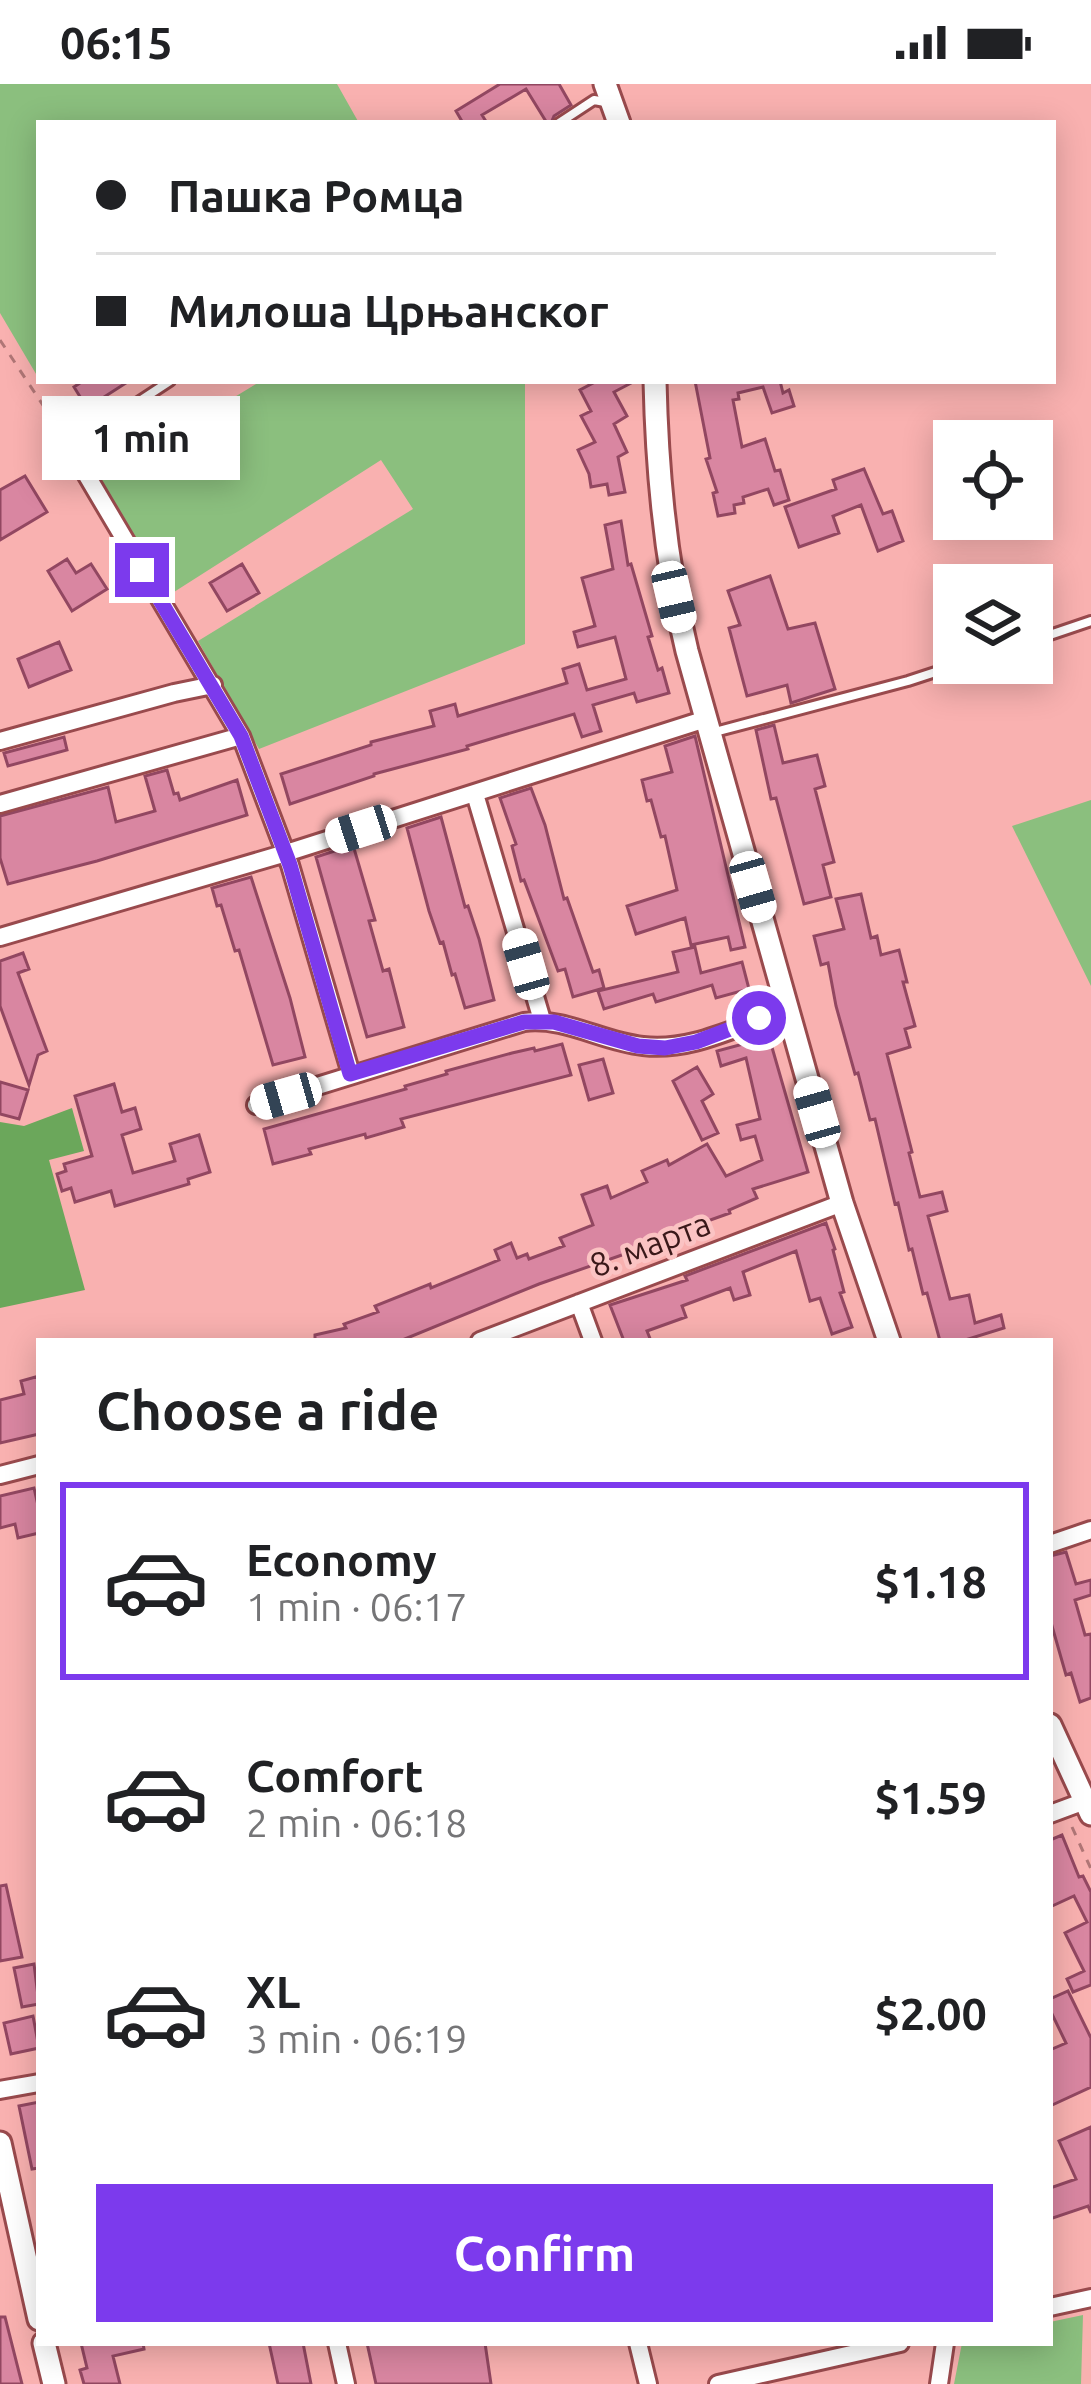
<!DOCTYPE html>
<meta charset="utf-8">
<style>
body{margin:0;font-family:Ubuntu,sans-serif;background:#f2f2f2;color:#202124;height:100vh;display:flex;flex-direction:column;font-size:45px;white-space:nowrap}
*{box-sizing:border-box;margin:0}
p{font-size:39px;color:#757577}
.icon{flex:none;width:66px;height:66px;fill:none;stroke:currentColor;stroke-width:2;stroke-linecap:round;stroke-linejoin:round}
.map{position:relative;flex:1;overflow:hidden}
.panel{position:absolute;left:36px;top:1254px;width:1017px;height:1008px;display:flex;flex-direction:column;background:#fff;border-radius:0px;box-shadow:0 6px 30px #0003}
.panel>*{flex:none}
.top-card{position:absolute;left:36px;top:36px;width:1020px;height:264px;border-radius:0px;box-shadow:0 6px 30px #0003;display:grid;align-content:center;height:264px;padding:0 60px;background:#fff}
.fabs{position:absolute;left:933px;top:336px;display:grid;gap:24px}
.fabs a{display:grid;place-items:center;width:120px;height:120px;border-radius:0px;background:#fff;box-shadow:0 6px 30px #0003;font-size:60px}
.end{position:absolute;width:54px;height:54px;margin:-27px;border:15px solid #7c3aed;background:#fff;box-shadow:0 0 0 6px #fff}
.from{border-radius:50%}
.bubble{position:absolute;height:84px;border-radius:0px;background:#fff;box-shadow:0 6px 30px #0003;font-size:39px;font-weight:600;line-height:84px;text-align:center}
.car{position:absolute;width:36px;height:72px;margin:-36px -18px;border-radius:15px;box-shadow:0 0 9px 3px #0007;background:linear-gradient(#fff 24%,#345 0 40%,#fff 0 76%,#345 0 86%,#fff 0)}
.top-card b{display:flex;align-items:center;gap:42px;height:114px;font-size:45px}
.top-card b+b{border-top:3px solid #e0e0e0}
.top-card i{width:30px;height:30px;background:#202124}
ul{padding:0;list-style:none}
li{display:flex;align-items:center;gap:36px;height:198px;margin:0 24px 18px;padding:0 36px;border:6px solid transparent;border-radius:0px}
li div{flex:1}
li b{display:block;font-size:45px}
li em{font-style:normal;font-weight:600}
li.on{border-color:#7c3aed}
li>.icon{width:108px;height:108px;stroke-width:1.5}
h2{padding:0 60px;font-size:54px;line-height:144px}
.primary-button{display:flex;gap:24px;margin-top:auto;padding:24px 60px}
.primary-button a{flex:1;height:138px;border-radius:0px;background:#7c3aed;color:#fff;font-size:48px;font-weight:600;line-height:138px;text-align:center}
.status{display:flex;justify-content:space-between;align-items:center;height:84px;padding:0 60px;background:#fff;direction:ltr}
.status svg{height:33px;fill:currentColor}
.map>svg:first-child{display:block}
.green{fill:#8bbf7e}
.forest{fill:#6ba75b}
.building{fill:#d986a1;stroke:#924761;stroke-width:3}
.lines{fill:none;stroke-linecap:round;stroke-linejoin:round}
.service-casing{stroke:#994a4d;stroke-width:14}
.minor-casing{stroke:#994a4d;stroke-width:22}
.tertiary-casing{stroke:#994a4d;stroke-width:27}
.path{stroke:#b07676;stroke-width:3;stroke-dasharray:9 9;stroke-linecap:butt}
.service{stroke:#fff;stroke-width:8}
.minor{stroke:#fff;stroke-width:16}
.tertiary{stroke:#fff;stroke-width:21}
.route{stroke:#7c3aed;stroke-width:15}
.labels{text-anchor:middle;stroke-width:9;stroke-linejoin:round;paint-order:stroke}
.street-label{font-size:33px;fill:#3a1819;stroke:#fbc3c3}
</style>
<div class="status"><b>06:15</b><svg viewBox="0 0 49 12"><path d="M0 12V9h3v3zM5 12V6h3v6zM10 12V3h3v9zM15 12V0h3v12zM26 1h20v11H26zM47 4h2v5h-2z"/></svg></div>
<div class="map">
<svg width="1091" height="2300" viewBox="0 0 1091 2300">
<rect width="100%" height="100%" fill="#f9b1b0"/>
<path class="green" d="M0,0H337L359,39H39V295L0,229Z
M261,297H525V560L259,665L198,557L413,425L381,376L174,508L95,398Z
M1091,716V902L1012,742Z
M1083,2231L1081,2300H954L962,2259H1050V2238Z"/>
<path class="forest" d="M72,1024L84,1067L49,1076L85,1206L0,1224V1038L24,1042Z"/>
<path class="building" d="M500,0H559L571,21L554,32L551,39H547L526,5L482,31L487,39H463L456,27Z
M83,297H129L87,324L74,303Z
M597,297H635L614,308L627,332L614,340L627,368L618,373L625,408L609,411L607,400L591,403L589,390L578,366L595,358L581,332L591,327L580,306Z
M695,297H780L783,309L789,306L794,322L772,329L763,303L738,309L739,315L733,316L742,363L765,355L775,387L780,386L789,416L774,421L768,405L743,413L744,419L734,421L735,429L718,432L713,409L717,408L706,375L710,374Z
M150,326L165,349L124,376L108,352Z
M864,385L883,430L892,427L903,457L878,467L861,421L833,432L839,449L799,463L785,423L836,405L833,396Z
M25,392L47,428L0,456V406Z
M621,437L628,481L631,480L652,552L648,553L658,586L662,584L669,609L637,618L634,609L593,621L601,647L582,653L574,630L467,662L468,665L374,690V692L290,720L281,690L371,661V658L434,642L430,627L455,620L458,632L567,599L563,585L579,580L587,606L626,595L615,553L578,563L574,548L595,542L582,494L613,485L605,441Z
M67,475L76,489L91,480L107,505L72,527L48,487Z
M242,480L259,509L227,527L210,499Z
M770,492L788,545L815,539L835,605L791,619L787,601L747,612L729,544L740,541L728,507Z
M59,558L71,586L29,603L18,575Z
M774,641L783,679L817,671L825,702L815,705L834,778L823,781L831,813L804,820L776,714L771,715L756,646Z
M695,652L745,863L731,866L728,853L691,861L685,834L636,850L627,822L677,806L665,752L661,753L651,716L647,717L642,696L672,688L665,662Z
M64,653L67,666L8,682L4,669Z
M167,686L174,710L178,709L180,716L237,696L247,731L97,777L8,800L0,774V732L108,703L116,738L155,727L145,692Z
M531,704L545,741L564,815L567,814L593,888L599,886L604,904L573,913L565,885L558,887L524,796L521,797L512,762L516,760L500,714Z
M441,733L465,823L468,822L479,855L494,916L465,924L455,890L452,891L443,858L440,859L429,827L407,744Z
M353,761L375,836L369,837L383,887L389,885L404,943L367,953L316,773Z
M251,793L290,914L305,973L273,981L239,866L235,867L221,821L217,822L212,804Z
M861,810L871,854L877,852L881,871L899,866L907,898H903L915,942L905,945L910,963L887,970L912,1068L909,1069L920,1113L942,1108L947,1127L928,1132L950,1215L969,1211L975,1239L1001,1231L1004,1244L962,1257H940L927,1209L923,1210L912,1165L909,1166L898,1119L895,1120L875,1035L870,1036L858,989L855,990L836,922L828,879L821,881L814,852L844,845L836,815Z
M695,863L701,889L742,878L749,905L716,914L712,901L656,918L653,910L604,925L598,907L678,888L673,868Z
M23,869L29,885L18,889L47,967L38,971L29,1001L0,922V877Z
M769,953L808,1088L753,1105L757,1114L729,1126L730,1129L702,1139L701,1135L639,1165L539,1200L400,1257H315V1251L346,1244L344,1240L378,1228L375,1222L430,1200L431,1204L499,1176L495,1166L511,1159L517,1174L527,1170L529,1175L564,1162L560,1154L593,1141L582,1111L607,1102L611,1114L647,1098L642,1087L667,1076L669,1081L707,1060L726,1092L762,1076L755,1052L741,1056L737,1041L760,1035L746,974L721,982L717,967Z
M562,960L571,991L401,1035L404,1043L366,1054L365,1050L309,1065L311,1070L273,1080L264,1045L406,1005L405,1002L447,990L446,987L512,969L534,964L535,967Z
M603,975L613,1009L589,1016L579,981Z
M697,983L713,1010L702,1017L718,1049L702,1056L673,997Z
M0,998L28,1006L19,1035L0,1030Z
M114,1000L122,1028L135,1024L141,1045L122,1051L133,1089L175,1077L170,1060L199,1051L210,1088L188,1095L189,1100L115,1122L111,1107L75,1118L71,1104L62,1107L57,1090L66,1087L64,1080L92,1072L75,1012Z
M826,1139L835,1165L833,1166L844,1208L840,1209L852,1243L832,1250L820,1214L810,1217L796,1167L743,1188L750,1211L734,1216L730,1204L682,1222L686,1233L647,1247L651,1257H624L610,1221L687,1196L685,1192Z
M39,1292V1350L0,1359V1316L24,1310L21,1297Z
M34,1404L39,1426V1449L18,1454L15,1440L0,1444V1412Z
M1066,1468L1076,1500L1091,1496V1511L1075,1516L1085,1551L1091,1550V1614L1080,1618L1071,1589L1066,1591L1050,1535V1472Z
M1062,1751L1079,1793L1083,1792L1091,1808V1901L1073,1908L1067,1895L1084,1887L1065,1849L1087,1838L1074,1812L1050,1823V1756Z
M6,1801L22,1873L0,1877V1802Z
M34,1880L39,1920L22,1923L14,1884Z
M1068,1907L1091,1954V2003L1050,2022V1966L1066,1959L1050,1926V1915Z
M33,1932L39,1964L11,1970L4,1939Z
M39,2018V2084L32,2085L19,2022Z
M1091,2043V2129L1088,2122L1050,2135V2104L1076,2095L1059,2057Z
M0,2233H5L22,2300H0Z
M81,2259H143L144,2265L113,2272L120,2300H84L80,2286L87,2284Z
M269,2259H303L311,2300H278Z
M367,2259H485L491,2300H376Z"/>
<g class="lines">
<g class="service-casing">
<path id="service" d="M559,39L594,16L605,18
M71,362L170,297
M1032,557L1091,537
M711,649L908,597L963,579"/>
</g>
<g class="minor-casing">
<path id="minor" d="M70,363L241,652L290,781L351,990
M0,657L174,609L213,601
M475,710L542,936
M0,720L241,652
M0,853L286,769L706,635
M256,1021L524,938C566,933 602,958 643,962C694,968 740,940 788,926
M579,1219L593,1257
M480,1257L842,1119
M0,1391L39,1381
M1050,1460L1091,1446
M1050,1730L1085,1717
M0,2006L39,1999
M1050,2223L1091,2214
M337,2259L346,2300
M638,2259L648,2300
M718,2300L900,2259
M939,2300L945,2259"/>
</g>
<g class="tertiary-casing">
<path id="tertiary" d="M605,0L619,39
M655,297C657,389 665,477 687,567L842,1119L889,1257
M1050,1641L1091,1730
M0,2059L39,2235
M44,2259L54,2300"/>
</g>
<path class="path" d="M0,256L62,350
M1072,1743L1091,1785"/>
<use href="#service" class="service"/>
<use href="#minor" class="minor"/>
<use href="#tertiary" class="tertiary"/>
</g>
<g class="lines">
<path class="route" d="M142,486L241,652L290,781L350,990L524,938H554L638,962L665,964L696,958L759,934"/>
</g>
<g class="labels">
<g class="street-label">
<text transform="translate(650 1160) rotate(-21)" y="12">8. марта</text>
</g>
</g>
</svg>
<div class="fabs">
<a><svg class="icon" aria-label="locate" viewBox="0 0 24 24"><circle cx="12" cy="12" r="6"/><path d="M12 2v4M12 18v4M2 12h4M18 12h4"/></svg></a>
<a><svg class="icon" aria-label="layers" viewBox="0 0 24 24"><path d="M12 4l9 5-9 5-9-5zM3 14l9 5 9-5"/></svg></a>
</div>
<i class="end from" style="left:759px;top:934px"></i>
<i class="end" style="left:142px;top:486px"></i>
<div class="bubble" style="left:42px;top:312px;width:198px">1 min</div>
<i class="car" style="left:674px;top:513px;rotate:167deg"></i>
<i class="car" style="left:361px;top:745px;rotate:252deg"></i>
<i class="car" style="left:753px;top:803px;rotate:164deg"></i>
<i class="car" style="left:526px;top:880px;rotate:344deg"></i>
<i class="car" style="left:286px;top:1012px;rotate:254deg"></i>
<i class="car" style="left:817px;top:1028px;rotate:344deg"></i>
<div class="top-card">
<b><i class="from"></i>Пашка Ромца</b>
<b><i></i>Милоша Црњанског</b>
</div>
<section class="panel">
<h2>Choose a ride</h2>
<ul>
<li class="on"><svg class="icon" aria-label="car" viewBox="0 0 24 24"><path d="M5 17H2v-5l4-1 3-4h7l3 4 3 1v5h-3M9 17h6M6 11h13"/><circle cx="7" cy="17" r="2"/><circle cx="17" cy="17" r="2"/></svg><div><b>Economy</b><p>1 min · 06:17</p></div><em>$1.18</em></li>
<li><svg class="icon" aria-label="car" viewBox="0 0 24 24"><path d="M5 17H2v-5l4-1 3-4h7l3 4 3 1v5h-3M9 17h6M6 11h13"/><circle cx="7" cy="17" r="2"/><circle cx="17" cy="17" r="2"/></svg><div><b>Comfort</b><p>2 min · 06:18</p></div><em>$1.59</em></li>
<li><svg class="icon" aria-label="car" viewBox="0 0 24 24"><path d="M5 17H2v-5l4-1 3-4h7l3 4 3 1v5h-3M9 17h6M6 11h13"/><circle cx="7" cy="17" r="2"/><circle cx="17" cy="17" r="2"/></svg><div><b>XL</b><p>3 min · 06:19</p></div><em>$2.00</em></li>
</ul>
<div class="primary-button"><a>Confirm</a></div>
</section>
</div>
